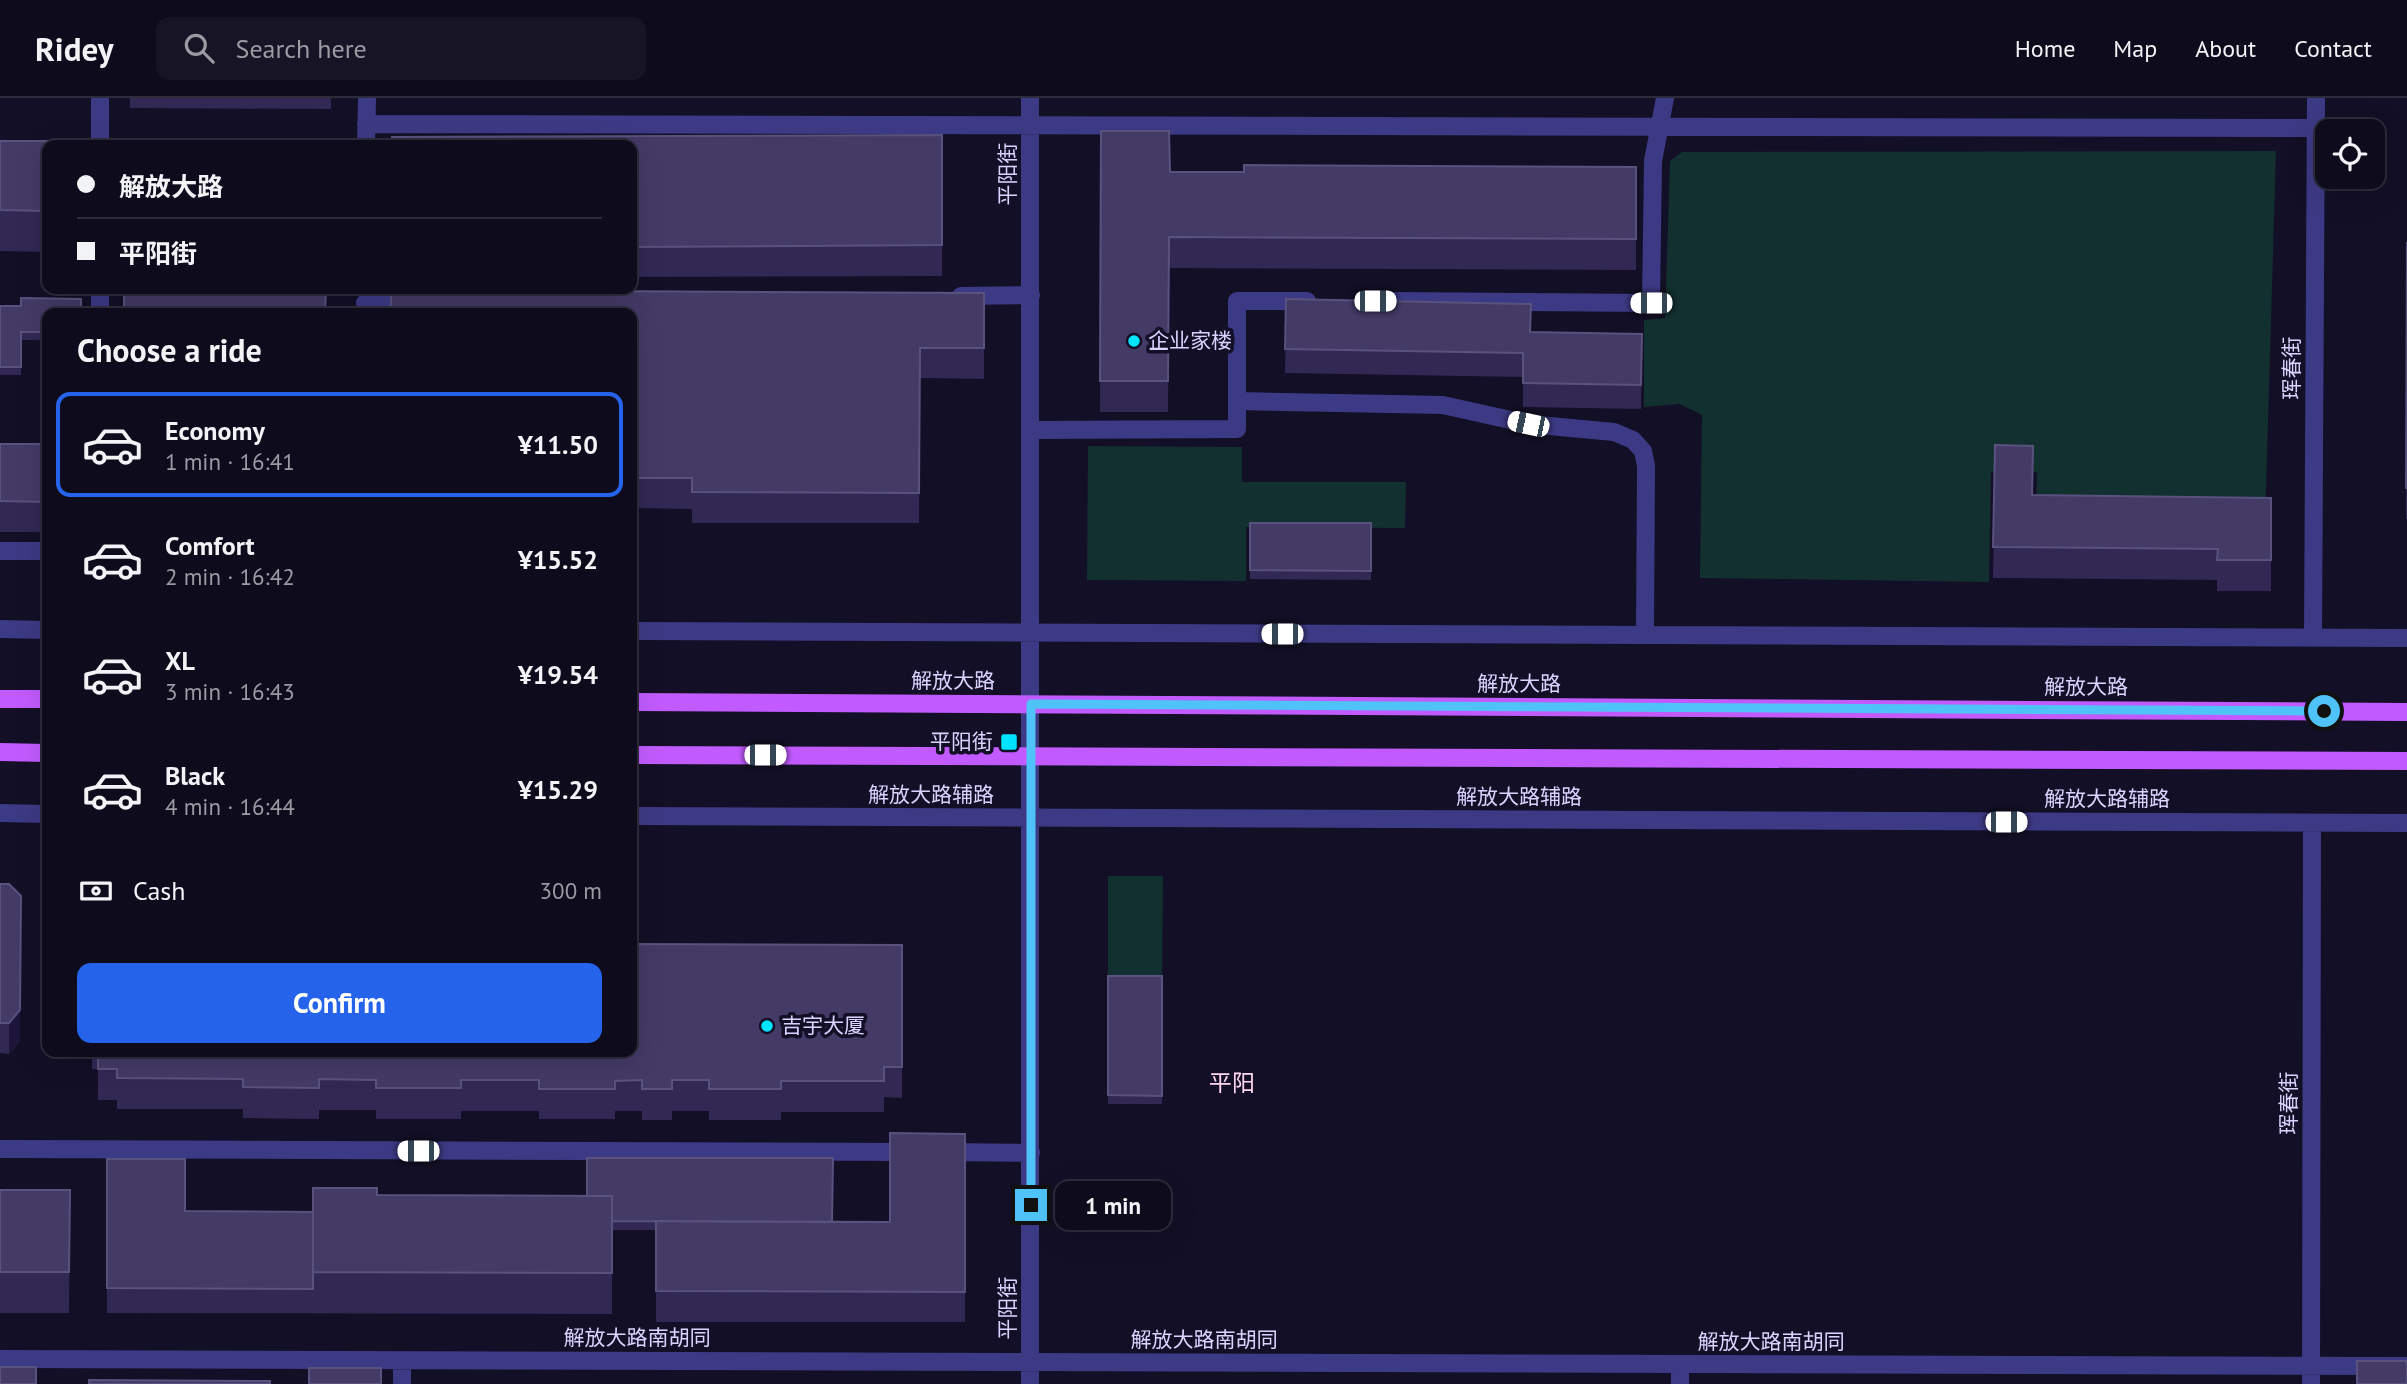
<!DOCTYPE html>
<meta charset="utf-8">
<style>
body{margin:0;font-family:"PT Sans","Noto Sans SC",sans-serif;background:#171425;color:#f1f3f6;height:100vh;display:flex;flex-direction:column;font-size:26px;white-space:nowrap}
*{box-sizing:border-box;margin:0}
p{font-size:23px;color:#9b9ba3}
.icon{flex:none;width:38px;height:38px;fill:none;stroke:currentColor;stroke-width:2;stroke-linecap:round;stroke-linejoin:round}
.map{position:relative;flex:1;overflow:hidden}
.side{position:absolute;left:42px;top:210px;width:595px;height:749px;display:flex;flex-direction:column;background:#0e0b1c;border-radius:14px;box-shadow:0 7px 28px #0002,0 0 0 2px #2e2b3b}
.side>*{flex:none}
.guide{position:absolute;left:42px;top:42px;width:595px;height:154px;border-radius:14px;box-shadow:0 7px 28px #0002,0 0 0 2px #2e2b3b;display:grid;align-content:center;height:154px;padding:0 35px;background:#0e0b1c}
.tools{position:absolute;left:2315px;top:21px;display:grid;gap:14px}
.tools a{display:grid;place-items:center;width:70px;height:70px;border-radius:14px;background:#0e0b1c;box-shadow:0 7px 28px #0002,0 0 0 2px #2e2b3b;font-size:35px}
.end{position:absolute;width:32px;height:32px;margin:-16px;border:9px solid #4fc3f7;background:#111;box-shadow:0 0 0 4px #111}
.from{border-radius:50%}
.bubble{position:absolute;height:49px;border-radius:14px;background:#0e0b1c;box-shadow:0 7px 28px #0002,0 0 0 2px #2e2b3b;font-size:23px;font-weight:700;line-height:49px;text-align:center}
.car{position:absolute;width:21px;height:42px;margin:-21px -10px;border-radius:9px;box-shadow:0 0 5px 2px #0007;background:linear-gradient(#fff 24%,#345 0 40%,#fff 0 76%,#345 0 86%,#fff 0)}
.guide b{display:flex;align-items:center;gap:24px;height:66px;font-size:26px}
.guide b+b{border-top:2px solid #2e2b3b}
.guide i{width:18px;height:18px;background:#f1f3f6}
ul{padding:0;list-style:none}
li{display:flex;align-items:center;gap:21px;height:105px;margin:0 14px 10px;padding:0 21px;border:4px solid transparent;border-radius:14px}
li div{flex:1}
li b{display:block;font-size:26px}
li em{font-style:normal;font-weight:700}
li.current{border-color:#2563eb}
li>.icon{width:63px;height:63px;stroke-width:1.5}
h2{padding:0 35px;font-size:32px;line-height:84px}
.pay{display:flex;align-items:center;gap:18px;height:77px;padding:0 35px;font-size:26px}
.pay p{margin-inline-start:auto}
.cta{display:flex;gap:14px;margin-top:auto;padding:14px 35px}
.cta a{flex:1;height:80px;border-radius:14px;background:#2563eb;color:#fff;font-size:28px;font-weight:700;line-height:80px;text-align:center}
header{display:flex;align-items:center;gap:42px;box-sizing:border-box;height:98px;padding:0 35px;background:#0e0b1c;border-bottom:2px solid #2e2b3b}
header strong{font-size:33px}
nav{display:flex;gap:38px;margin-inline-start:auto;font-size:24px}
.search{width:490px;height:63px;background:#171425;display:flex;align-items:center;gap:18px;box-sizing:border-box;padding:0 24px;border-radius:14px;color:#9b9ba3;font-size:26px}
.map>svg:first-child{display:block}
.green{fill:#12302f}
.lines{fill:none;stroke-linecap:round;stroke-linejoin:round}
.minor{stroke:#3d3a85;stroke-width:18}
.major{stroke:#c25bff;stroke-width:18}
.wall{fill:#312854}
.shaded-wall{fill:#1d163a}
.building{fill:#433a66;stroke:#5a527e;stroke-width:2}
.route{stroke:#4fc3f7;stroke-width:9}
.poi-dot{fill:#00e5ff;stroke:#130f26;stroke-width:2.5}
.labels{text-anchor:middle;stroke-width:7;stroke-linejoin:round;paint-order:stroke}
.street-label{font-size:21px;fill:#d9d4ff;stroke:#130f26}
.poi-label{font-size:21px;fill:#d9d4ff;stroke:#130f26;text-anchor:start}
.neighbourhood-label{font-size:23px;fill:#ffd6f0;stroke:#130f26}
</style>
<header>
<strong>Ridey</strong>
<div class="search"><svg class="icon" aria-label="search" viewBox="0 0 24 24"><circle cx="10" cy="10" r="6"/><path d="M15 15l6 6"/></svg>Search here</div>
<nav><a>Home</a><a>Map</a><a>About</a><a>Contact</a></nav>
</header>
<div class="map">
<svg width="2407" height="1286" viewBox="0 0 2407 1286">
<rect width="100%" height="100%" fill="#130f26"/>
<path class="green" d="M2276,53L2265,426L2036,424L2037,374H1991L1989,484L1700,480L1702,317L1680,306L1644,309V222L1665,220L1670,63L1682,54Z
M1088,348L1242,349V384H1406L1405,430L1246,429V483L1087,482Z
M1108,778H1163L1162,887L1108,886Z"/>
<g class="lines">
<path class="minor" d="M100,0V47
M1030,0V1286
M366,26L2315,30
M366,47L367,0
M100,191V215
M961,198L1031,197
M1388,203L1651,205L1653,63L1665,0
M365,205L415,204
M1237,303L1443,307L1528,326L1614,334L1633,342L1643,353L1646,368L1645,537
M1031,332L1237,331V203H1307
M0,453H47
M0,531L47,532
M632,533L2407,540
M2313,539L2316,0
M0,715L47,716
M632,718L2407,725
M0,1051L913,1054
M941,1054L1031,1055
M0,1261L2407,1268
M1680,1266V1286
M402,1286V1262
M2311,1286L2312,725"/>
<path class="major" d="M0,601H47
M632,604L2407,614
M0,654L47,655
M632,657L2407,663"/>
</g>
<path class="wall" d="M130,0H331V11L130,10Z
M1101,33L1170,74H1244L1636,69V172L1169,170L1168,314H1100Z
M942,37V178L632,179V47Z
M0,43L47,47V154L0,153Z
M2407,144V421H2406V390Z
M984,195V281L920,280L919,425H692V411L632,410V215Z
M1286,201L1531,234L1642,236L1641,311L1523,309V279L1285,275Z
M0,208H21L47,215V242H21V277H0Z
M0,346H47V434H0Z
M1995,347L2032,397L2271,400V493H2217V482L1993,480Z
M1250,425H1371V482L1250,481Z
M0,786L20,943L9,956L0,955Z
M902,847V1000L884,999V1014H781V1022H709V1013H672V1022H642V1013H615V1021H539V1013H461V1021H376V1012H319V1021L243,1020V1011H117V1002H98V971H92V954H632Z
M1108,878H1162V1006H1108Z
M965,1036V1224H656V1132H612V1216L107,1215V1061L185,1113L313,1114L377,1097L832,1124H890Z
M0,1092H70L69,1215H0Z"/>
<path class="shaded-wall" d="M21,798L20,943L9,956V925Z"/>
<path class="building" d="M1101,33H1169L1170,74H1244V67L1636,69V141L1169,139L1168,283H1100Z
M942,37V147L632,149V47H392V39Z
M0,43H82V47H47V113L0,112Z
M2407,144V390H2406Z
M124,191H326L325,215H124Z
M391,192L984,195V250H920L919,395L692,394V380H632V215H391Z
M21,200L81,201V215H47V234H21V269H0V208H21Z
M1286,201L1531,206L1530,234L1642,236L1641,287L1523,285V255L1285,251Z
M0,346H47V404L0,403Z
M1995,347L2033,348L2032,397L2271,400V462H2217L2218,451L1993,449Z
M1250,425H1371V473L1250,472Z
M0,786H9L21,798L20,912L9,925H0Z
M632,846L902,847V969H884V983H781V991H709V982H672V991H642V982L615,983V991H539V982H461V990H376V982L319,981V990L243,989V981L117,980V971H98V954H632Z
M1108,878H1162V998L1108,997Z
M890,1035L965,1036V1194L656,1193V1123L890,1124Z
M587,1060H833L832,1124L612,1123V1098H587Z
M107,1061H185V1113L313,1114V1191L107,1190Z
M313,1090H377V1097L612,1098V1175L313,1174Z
M0,1092H70L69,1174H0Z
M2357,1263H2407V1286H2357Z
M0,1269H36V1286H0Z
M309,1270H381V1286H309Z
M89,1282L270,1283V1286H89Z"/>
<g class="lines">
<path class="route" d="M1031,1107V606L2324,613"/>
</g>
<g class="poi-dot">
<circle cx="1134" cy="243" r="7"/>
<rect x="1000" y="635" width="18" height="18" rx="3.5"/>
<circle cx="767" cy="928" r="7"/>
</g>
<g class="labels">
<g class="street-label">
<text transform="translate(1008 76) rotate(-90)" y="7">平阳街</text>
<text transform="translate(2292 270) rotate(-90)" y="7">珲春街</text>
<text x="953" y="590">解放大路</text>
<text x="1519" y="593">解放大路</text>
<text x="2086" y="596">解放大路</text>
<text x="931" y="704">解放大路辅路</text>
<text x="1519" y="706">解放大路辅路</text>
<text x="2107" y="708">解放大路辅路</text>
<text transform="translate(2289 1005) rotate(-90)" y="7">珲春街</text>
<text transform="translate(1008 1210) rotate(-90)" y="7">平阳街</text>
<text x="637" y="1247">解放大路南胡同</text>
<text x="1204" y="1249">解放大路南胡同</text>
<text x="1771" y="1251">解放大路南胡同</text>
</g>
<g class="poi-label">
<text x="1148" y="250">企业家楼</text>
<text x="993" y="651" text-anchor="end">平阳街</text>
<text x="781" y="935">吉宇大厦</text>
</g>
<g class="neighbourhood-label">
<text x="1232" y="993">平阳</text>
</g>
</g>
</svg>
<div class="tools">
<a><svg class="icon" aria-label="locate" viewBox="0 0 24 24"><circle cx="12" cy="12" r="6"/><path d="M12 2v4M12 18v4M2 12h4M18 12h4"/></svg></a>
</div>
<i class="end from" style="left:2324px;top:613px"></i>
<i class="end" style="left:1031px;top:1107px"></i>
<div class="bubble" style="left:1055px;top:1083px;width:116px">1 min</div>
<i class="car" style="left:1375px;top:203px;rotate:90deg"></i>
<i class="car" style="left:1651px;top:205px;rotate:270deg"></i>
<i class="car" style="left:1528px;top:326px;rotate:282deg"></i>
<i class="car" style="left:1282px;top:536px;rotate:270deg"></i>
<i class="car" style="left:765px;top:657px;rotate:90deg"></i>
<i class="car" style="left:2006px;top:724px;rotate:90deg"></i>
<i class="car" style="left:418px;top:1053px;rotate:270deg"></i>
<div class="guide">
<b><i class="from"></i>解放大路</b>
<b><i></i>平阳街</b>
</div>
<section class="side">
<h2>Choose a ride</h2>
<ul>
<li class="current"><svg class="icon" aria-label="car" viewBox="0 0 24 24"><path d="M5 17H2v-5l4-1 3-4h7l3 4 3 1v5h-3M9 17h6M6 11h13"/><circle cx="7" cy="17" r="2"/><circle cx="17" cy="17" r="2"/></svg><div><b>Economy</b><p>1 min · 16:41</p></div><em>¥11.50</em></li>
<li><svg class="icon" aria-label="car" viewBox="0 0 24 24"><path d="M5 17H2v-5l4-1 3-4h7l3 4 3 1v5h-3M9 17h6M6 11h13"/><circle cx="7" cy="17" r="2"/><circle cx="17" cy="17" r="2"/></svg><div><b>Comfort</b><p>2 min · 16:42</p></div><em>¥15.52</em></li>
<li><svg class="icon" aria-label="car" viewBox="0 0 24 24"><path d="M5 17H2v-5l4-1 3-4h7l3 4 3 1v5h-3M9 17h6M6 11h13"/><circle cx="7" cy="17" r="2"/><circle cx="17" cy="17" r="2"/></svg><div><b>XL</b><p>3 min · 16:43</p></div><em>¥19.54</em></li>
<li><svg class="icon" aria-label="car" viewBox="0 0 24 24"><path d="M5 17H2v-5l4-1 3-4h7l3 4 3 1v5h-3M9 17h6M6 11h13"/><circle cx="7" cy="17" r="2"/><circle cx="17" cy="17" r="2"/></svg><div><b>Black</b><p>4 min · 16:44</p></div><em>¥15.29</em></li>
</ul>
<div class="pay"><svg class="icon" aria-label="cash" viewBox="0 0 24 24"><path d="M3 7h18v10H3z"/><circle cx="12" cy="12" r="2"/></svg>Cash<p>300 m</p></div>
<div class="cta"><a>Confirm</a></div>
</section>
</div>
